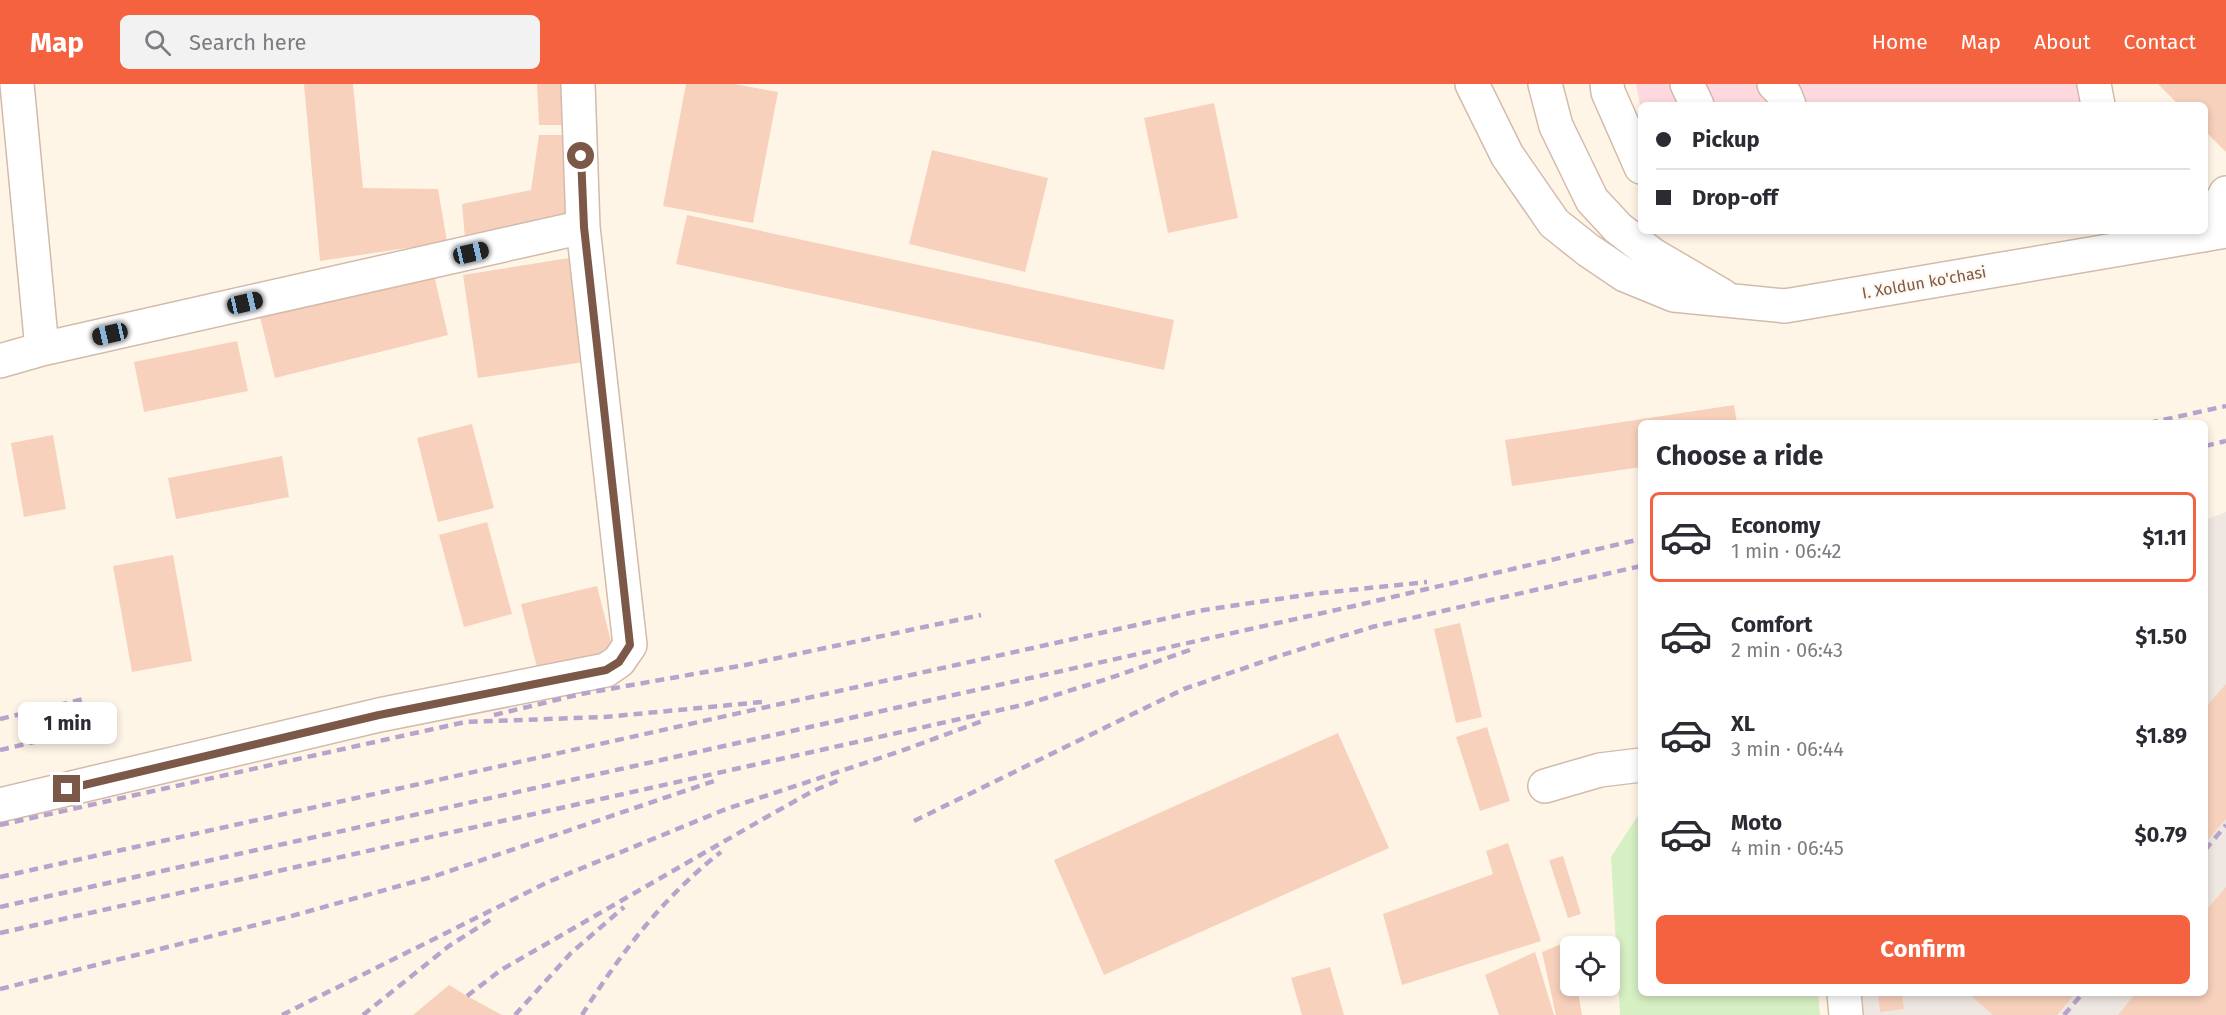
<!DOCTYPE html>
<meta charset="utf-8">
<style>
body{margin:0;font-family:"Fira Sans",sans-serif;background:#f2f2f3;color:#2b2b33;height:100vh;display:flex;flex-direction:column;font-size:22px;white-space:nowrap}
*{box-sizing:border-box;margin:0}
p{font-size:20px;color:#7c7c81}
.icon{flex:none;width:33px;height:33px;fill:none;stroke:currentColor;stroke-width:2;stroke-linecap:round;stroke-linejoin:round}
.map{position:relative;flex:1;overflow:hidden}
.sheet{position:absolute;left:1638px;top:336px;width:570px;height:576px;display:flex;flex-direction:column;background:#fff;border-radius:9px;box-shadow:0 3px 9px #0003}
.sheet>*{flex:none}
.top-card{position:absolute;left:1638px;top:18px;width:570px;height:132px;border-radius:9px;box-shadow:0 3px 9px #0003;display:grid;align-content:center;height:132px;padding:0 18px;background:#fff}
.tools{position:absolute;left:1560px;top:852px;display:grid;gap:12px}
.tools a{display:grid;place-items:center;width:60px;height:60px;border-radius:9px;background:#fff;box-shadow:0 3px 9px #0003;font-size:30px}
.end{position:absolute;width:27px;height:27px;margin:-14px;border:8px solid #7c5848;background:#fff;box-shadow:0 0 0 3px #fff}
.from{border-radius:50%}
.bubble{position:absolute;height:42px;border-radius:9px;background:#fff;box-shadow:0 3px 9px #0003;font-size:20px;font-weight:700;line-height:42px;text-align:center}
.car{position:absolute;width:18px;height:36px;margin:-18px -9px;border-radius:8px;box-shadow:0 0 4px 2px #0007;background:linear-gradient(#222 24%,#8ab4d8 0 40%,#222 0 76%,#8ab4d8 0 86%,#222 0)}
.top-card b{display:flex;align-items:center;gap:21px;height:57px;font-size:22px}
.top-card b+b{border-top:2px solid #e1e1e2}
.top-card i{width:15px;height:15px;background:#2b2b33}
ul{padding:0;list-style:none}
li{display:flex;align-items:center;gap:18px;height:90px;margin:0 12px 9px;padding:0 6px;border:3px solid transparent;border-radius:9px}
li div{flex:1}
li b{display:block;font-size:22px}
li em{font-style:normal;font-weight:700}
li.current{border-color:#f56240}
li>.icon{width:54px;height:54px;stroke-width:1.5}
h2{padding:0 18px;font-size:27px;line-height:72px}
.button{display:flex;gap:12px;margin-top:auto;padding:12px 18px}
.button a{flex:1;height:69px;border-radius:9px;background:#f56240;color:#fff;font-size:24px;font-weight:700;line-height:69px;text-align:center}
header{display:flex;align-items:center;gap:36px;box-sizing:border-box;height:84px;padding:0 30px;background:#f56240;color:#fff}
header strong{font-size:28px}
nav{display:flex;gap:33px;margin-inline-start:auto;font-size:21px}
.search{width:420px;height:54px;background:#f2f2f3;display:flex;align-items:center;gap:15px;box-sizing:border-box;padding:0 21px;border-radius:9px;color:#7c7c81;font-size:22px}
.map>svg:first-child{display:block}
.industrial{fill:#efe7e1}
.medical{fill:#fdd9df}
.green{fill:#d6efc3}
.building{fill:#f7d1bc}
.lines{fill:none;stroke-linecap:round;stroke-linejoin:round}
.minor-casing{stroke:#d3bbab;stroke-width:36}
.minor{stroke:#fff;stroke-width:33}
.rail{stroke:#b7a3cb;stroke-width:4.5;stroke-dasharray:9 6;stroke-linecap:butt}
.route{stroke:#7c5848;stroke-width:8}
.labels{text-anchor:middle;stroke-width:4.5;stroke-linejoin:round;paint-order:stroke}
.street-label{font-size:16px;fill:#7c5848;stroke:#fff8f0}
</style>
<header>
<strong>Map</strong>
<div class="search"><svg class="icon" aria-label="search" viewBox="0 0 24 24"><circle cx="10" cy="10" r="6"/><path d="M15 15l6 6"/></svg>Search here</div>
<nav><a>Home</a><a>Map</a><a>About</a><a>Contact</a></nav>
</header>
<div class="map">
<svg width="2226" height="931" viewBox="0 0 2226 931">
<rect width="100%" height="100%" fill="#fff5e7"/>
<path class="industrial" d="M2226,428V931H1864L1861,909H2205V436Z"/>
<path class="medical" d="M1636,0H2097L2100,21H1641V26Z"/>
<path class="green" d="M1641,727V909H1818L1820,931H1620L1611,773Z"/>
<path class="building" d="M304,0H353L363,104L438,105L447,158L320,177Z
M537,0H564L566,41H539Z
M686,0H734L778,8L753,139L663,122Z
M2158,0H2226V68L2205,47V21H2179Z
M1214,19L1238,134L1168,149L1144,34Z
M539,51H569L570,128L465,155L462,120L531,106Z
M932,66L1048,94L1025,188L909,160Z
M687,131L1174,236L1164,286L676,180Z
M569,174L584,278L478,294L463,191Z
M434,191L448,251L275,294L260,233Z
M237,257L248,307L144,328L134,278Z
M1734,321L1737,339H1641V383L1512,402L1505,356Z
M472,340L494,424L438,438L417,354Z
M53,351L66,425L24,433L11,359Z
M282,372L289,413L176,435L168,394Z
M487,438L512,530L464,543L439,451Z
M173,471L192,577L132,588L113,482Z
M597,502L614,569L538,588L521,520Z
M1460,539L1482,633L1456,639L1434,545Z
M2226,600V735L2205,759V624Z
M1487,643L1510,717L1480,727L1456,653Z
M1338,649L1389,764L1104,891L1054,776Z
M1508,759L1541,857L1402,901L1383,830L1493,790L1486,767Z
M1563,772L1581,830L1568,834L1549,776Z
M2226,803V931H2118L2136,909H2205V828Z
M1571,856L1570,902H1577L1582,931H1556L1542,868Z
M1535,868L1554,931H1499L1485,891Z
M1330,883L1344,931H1302L1291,894Z
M449,901L467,912L502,931H413Z
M1878,909H1902L1904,925L1880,928Z
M1968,909H2076L2057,931H1993Z"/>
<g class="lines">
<g class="minor-casing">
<path id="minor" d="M17,0L42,265
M1472,0L1507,71L1554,139L1588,166L1625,191L1674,211L1785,222L2226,147
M1545,0L1556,42L1592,116L1618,144L1653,171L1723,212
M1607,0L1608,8L1641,83
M1687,0L1697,21
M1774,0L1785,11L1789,21
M2094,0L2098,21
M2204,151L2226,109
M0,277L42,265L583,143L578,0
M1545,702L1600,686L1641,681
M0,721L379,631L606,586L619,577L630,561L583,143
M1844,909L1846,931"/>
</g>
<use href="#minor" class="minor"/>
<path class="rail" d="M2149,339L2226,322
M2205,362L2226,357
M494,631L581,610L745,581L981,531
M0,635L84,615
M0,666L90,645
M914,737L1184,605L1282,571L1372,543L1641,482
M0,741L465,638L605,633L762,618
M2205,766L2226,741
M0,793L1204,526L1312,510L1427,498
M0,823L1354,522L1641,455
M0,849L1027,620L1110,594L1190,566
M0,905L288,833L435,792L717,696
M467,912L501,886L763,735L813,707L841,695
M282,931L548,798L726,725L901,667L985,636
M363,931L449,862L493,834
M515,931L571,869L624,823
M582,931C620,870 664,812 721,768
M2064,931L2083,909"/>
</g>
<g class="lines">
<path class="route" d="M67,705L379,631L606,586L619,578L630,561L584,143L581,72"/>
</g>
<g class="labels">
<g class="street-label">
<text transform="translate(1924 198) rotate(-10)" y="6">I. Xoldun ko'chasi</text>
</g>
</g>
</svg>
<div class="tools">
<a><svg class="icon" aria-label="locate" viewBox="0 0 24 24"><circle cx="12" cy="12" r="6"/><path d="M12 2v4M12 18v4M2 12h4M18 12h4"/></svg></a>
</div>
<i class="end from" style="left:581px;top:72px"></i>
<i class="end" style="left:67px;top:705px"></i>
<div class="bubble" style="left:18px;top:618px;width:99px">1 min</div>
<i class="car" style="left:471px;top:169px;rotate:77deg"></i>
<i class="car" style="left:245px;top:219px;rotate:77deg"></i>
<i class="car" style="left:110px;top:250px;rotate:257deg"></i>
<div class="top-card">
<b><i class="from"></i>Pickup</b>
<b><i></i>Drop-off</b>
</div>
<section class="sheet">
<h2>Choose a ride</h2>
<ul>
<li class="current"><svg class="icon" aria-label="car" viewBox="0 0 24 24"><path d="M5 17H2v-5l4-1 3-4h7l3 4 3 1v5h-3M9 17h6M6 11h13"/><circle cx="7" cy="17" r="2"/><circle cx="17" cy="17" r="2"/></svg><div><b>Economy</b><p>1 min · 06:42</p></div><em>$1.11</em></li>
<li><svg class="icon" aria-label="car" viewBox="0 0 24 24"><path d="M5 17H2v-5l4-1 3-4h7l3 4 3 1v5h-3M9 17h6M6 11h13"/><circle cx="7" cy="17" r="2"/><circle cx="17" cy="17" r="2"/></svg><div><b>Comfort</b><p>2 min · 06:43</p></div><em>$1.50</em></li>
<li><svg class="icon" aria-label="car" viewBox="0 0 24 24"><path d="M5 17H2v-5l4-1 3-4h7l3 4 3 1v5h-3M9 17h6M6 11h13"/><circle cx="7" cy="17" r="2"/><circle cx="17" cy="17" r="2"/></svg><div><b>XL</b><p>3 min · 06:44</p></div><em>$1.89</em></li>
<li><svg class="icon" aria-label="car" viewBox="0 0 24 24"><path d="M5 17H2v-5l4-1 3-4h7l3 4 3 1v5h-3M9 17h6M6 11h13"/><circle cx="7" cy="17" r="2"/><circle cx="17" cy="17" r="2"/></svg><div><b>Moto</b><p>4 min · 06:45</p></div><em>$0.79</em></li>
</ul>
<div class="button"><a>Confirm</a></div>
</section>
</div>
